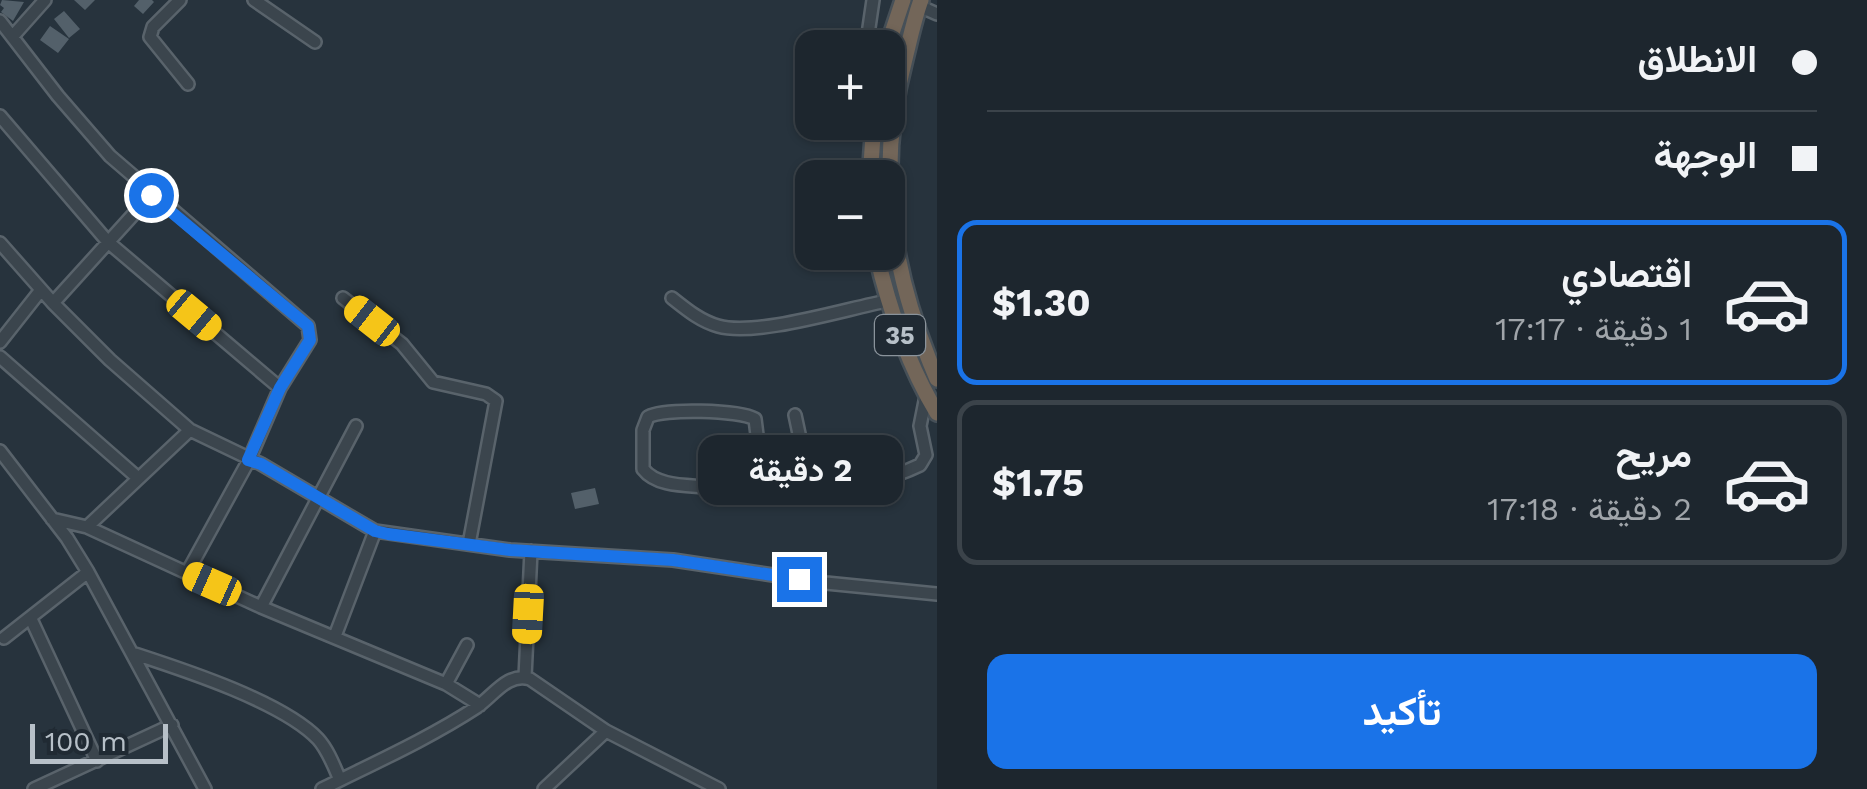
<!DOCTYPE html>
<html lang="ar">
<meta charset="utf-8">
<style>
body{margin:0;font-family:"Work Sans",Vazirmatn,sans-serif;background:#252e36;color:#f1f3f6;direction:rtl;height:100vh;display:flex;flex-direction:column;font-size:38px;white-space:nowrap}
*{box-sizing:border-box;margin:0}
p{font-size:32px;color:#a0a5aa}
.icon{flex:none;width:55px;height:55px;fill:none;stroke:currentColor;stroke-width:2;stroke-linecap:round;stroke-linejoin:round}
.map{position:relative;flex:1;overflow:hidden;direction:ltr}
.details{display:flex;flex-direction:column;background:#1d262e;width:930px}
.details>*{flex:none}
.hud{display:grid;align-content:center;height:220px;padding:0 50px;background:#1d262e}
.fabs{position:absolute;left:795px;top:30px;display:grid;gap:20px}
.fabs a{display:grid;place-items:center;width:110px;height:110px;border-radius:20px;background:#1d262e;box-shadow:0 2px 8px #0004,0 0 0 2px #3b434a;font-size:50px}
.scale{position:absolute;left:30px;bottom:25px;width:138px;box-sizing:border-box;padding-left:10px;border:5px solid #b7c0c8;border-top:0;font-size:28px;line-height:35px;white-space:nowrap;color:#b7c0c8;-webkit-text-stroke:8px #202a33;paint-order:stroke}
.end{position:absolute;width:45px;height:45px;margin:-22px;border:12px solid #1a73e8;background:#fff;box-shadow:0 0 0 5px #fff}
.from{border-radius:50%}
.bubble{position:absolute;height:70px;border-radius:20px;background:#1d262e;box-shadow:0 2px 8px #0004,0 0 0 2px #3b434a;font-size:32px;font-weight:700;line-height:70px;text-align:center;direction:rtl}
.car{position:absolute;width:30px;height:60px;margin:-30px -15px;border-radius:12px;box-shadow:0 0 8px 2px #0007;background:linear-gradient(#f5c518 24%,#345 0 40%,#f5c518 0 76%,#345 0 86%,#f5c518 0)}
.hud b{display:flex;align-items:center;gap:35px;height:95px;font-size:38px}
.hud b+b{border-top:2px solid #3b434a}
.hud i{width:25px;height:25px;background:#f1f3f6}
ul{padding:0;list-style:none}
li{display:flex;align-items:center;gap:30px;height:165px;margin:0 20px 15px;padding:0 30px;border:5px solid #3b434a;border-radius:20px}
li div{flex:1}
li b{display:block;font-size:38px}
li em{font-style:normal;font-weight:700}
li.selected{border-color:#1a73e8}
li>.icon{width:90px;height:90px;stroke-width:1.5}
.cta{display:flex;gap:20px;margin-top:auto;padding:20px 50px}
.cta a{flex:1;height:115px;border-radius:20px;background:#1a73e8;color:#fff;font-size:40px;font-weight:700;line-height:115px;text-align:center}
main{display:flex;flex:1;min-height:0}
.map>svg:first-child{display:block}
.building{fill:#53606a}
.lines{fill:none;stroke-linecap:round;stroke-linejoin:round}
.minor-casing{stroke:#59636b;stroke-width:16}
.highway-casing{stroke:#465058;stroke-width:20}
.minor{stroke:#3b454d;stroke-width:11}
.highway{stroke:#736659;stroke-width:15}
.route{stroke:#1a73e8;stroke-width:12}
.labels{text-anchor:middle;stroke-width:8;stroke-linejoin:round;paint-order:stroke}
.shield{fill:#202a33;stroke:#8a939b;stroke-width:2.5}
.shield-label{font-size:25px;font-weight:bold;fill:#b7c0c8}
</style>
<main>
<section class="details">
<div class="hud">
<b><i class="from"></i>الانطلاق</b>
<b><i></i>الوجهة</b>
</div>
<ul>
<li class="selected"><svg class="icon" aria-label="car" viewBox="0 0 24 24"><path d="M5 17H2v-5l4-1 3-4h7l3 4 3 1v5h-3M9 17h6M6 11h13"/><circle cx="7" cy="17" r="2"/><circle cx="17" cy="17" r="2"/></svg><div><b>اقتصادي</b><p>1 دقيقة · 17:17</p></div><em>$1.30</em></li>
<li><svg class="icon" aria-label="car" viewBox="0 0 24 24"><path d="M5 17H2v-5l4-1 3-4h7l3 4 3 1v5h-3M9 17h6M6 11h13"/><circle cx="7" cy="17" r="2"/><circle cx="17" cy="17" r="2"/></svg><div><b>مريح</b><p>2 دقيقة · 17:18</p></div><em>$1.75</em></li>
</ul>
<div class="cta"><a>تأكيد</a></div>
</section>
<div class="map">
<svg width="937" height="789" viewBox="0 0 937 789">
<rect width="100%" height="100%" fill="#27333d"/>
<path class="building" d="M2,0L24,2L13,21L1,12L4,8L0,5Z
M74,0H95L85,10Z
M139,0H152L154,2L143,14L134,6Z
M64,11L80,29L69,38L54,19Z
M50,26L69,39L58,53L40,40Z
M595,488L599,504L575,509L571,493Z"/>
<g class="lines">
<g class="minor-casing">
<path id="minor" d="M180,0L153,27L150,37L188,84
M254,0L315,42
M919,6L937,14
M0,21L58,96L110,156L308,326L310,340L280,388L249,460L187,573
M13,36L45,0
M866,48L873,0
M0,116L108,242L280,388
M0,243L53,303L110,360L190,430L261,464L375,531L510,550L673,560L826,583L937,594
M343,298L402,344L433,382L486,394L496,401L469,544
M672,298C686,309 700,321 718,326C756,337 845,309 887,301
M53,303L151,195
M0,342L41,290
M0,357L138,478
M795,415L811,490
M0,451L67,538L88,572L205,789
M751,491L758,443L755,419C739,410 663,408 648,417L643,430V469C657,487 687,485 707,487C773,493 859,495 920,465L926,455L920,426L926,396
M52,519L87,527L261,607L446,684L480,705
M87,527L190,430
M261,607L356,426
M31,619L97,761
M335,636L375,531
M4,638L88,572
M135,654C184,670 283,702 318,739C328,750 334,766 340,780
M525,677L531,551
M446,684L467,645
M34,789L172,725
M322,789C374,763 428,739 477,707C494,695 508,672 530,679L606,731L719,789
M544,789L606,731"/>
</g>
<g class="highway-casing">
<path id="highway" d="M921,0C914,19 910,39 905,59C875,172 891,273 937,379
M887,48L903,0
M870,178L874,122
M876,252C889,309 907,363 937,413"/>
</g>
<use href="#minor" class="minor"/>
<use href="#highway" class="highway"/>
</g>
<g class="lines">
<path class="route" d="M151,195L308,326L310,340L280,388L248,460L261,464L375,531L388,534L510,550L673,560L799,579"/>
</g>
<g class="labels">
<rect class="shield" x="875" y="315" width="50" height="40" rx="8"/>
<g class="shield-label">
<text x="900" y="344">35</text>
</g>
</g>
</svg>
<div class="fabs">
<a>+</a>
<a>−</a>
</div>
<div class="scale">100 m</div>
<i class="end from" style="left:151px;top:195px"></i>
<i class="end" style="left:799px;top:579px"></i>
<div class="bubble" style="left:698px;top:435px;width:205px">2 دقيقة</div>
<i class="car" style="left:194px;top:315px;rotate:130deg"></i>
<i class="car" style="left:372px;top:321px;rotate:308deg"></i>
<i class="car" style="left:212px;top:584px;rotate:294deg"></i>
<i class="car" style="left:528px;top:614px;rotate:183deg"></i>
</div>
</main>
